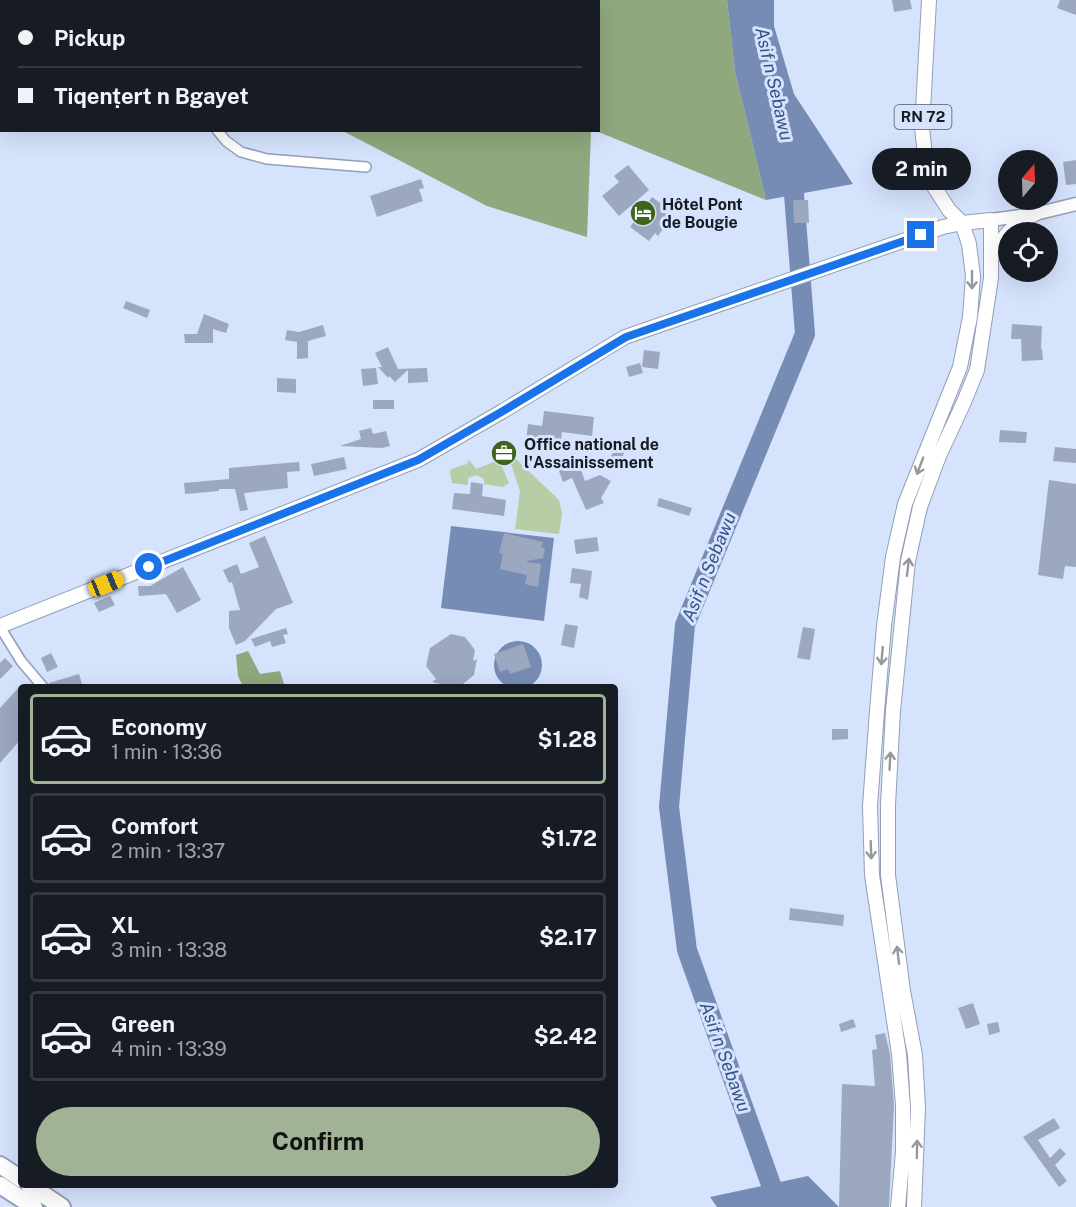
<!DOCTYPE html>
<meta charset="utf-8">
<style>
body{margin:0;font-family:"Public Sans",sans-serif;background:#20242c;color:#f1f3f6;height:100vh;display:flex;flex-direction:column;font-size:22px;white-space:nowrap}
*{box-sizing:border-box;margin:0}
p{font-size:20px;color:#9ea1a6}
.icon{flex:none;width:33px;height:33px;fill:none;stroke:currentColor;stroke-width:2;stroke-linecap:round;stroke-linejoin:round}
.map{position:relative;flex:1;overflow:hidden}
.details{position:absolute;left:18px;top:684px;width:600px;height:504px;display:flex;flex-direction:column;background:#171b24;border-radius:6px;box-shadow:0 6px 24px #0002}
.details>*{flex:none}
.banner{position:absolute;left:0px;top:0px;width:600px;height:132px;box-shadow:0 6px 24px #0002;display:grid;align-content:center;height:132px;padding:0 18px;background:#171b24}
.needle{width:39px;rotate:19deg}
.tools{position:absolute;left:998px;top:150px;display:grid;gap:12px}
.tools a{display:grid;place-items:center;width:60px;height:60px;border-radius:50%;background:#171b24;box-shadow:0 6px 24px #0002;font-size:30px}
.end{position:absolute;width:27px;height:27px;margin:-14px;border:8px solid #1a73e8;background:#fff;box-shadow:0 0 0 3px #fff}
.from{border-radius:50%}
.bubble{position:absolute;height:42px;border-radius:21px;background:#171b24;box-shadow:0 6px 24px #0002;font-size:20px;font-weight:700;line-height:42px;text-align:center}
.car{position:absolute;width:18px;height:36px;margin:-18px -9px;border-radius:8px;box-shadow:0 0 4px 2px #0007;background:linear-gradient(#f5c518 24%,#345 0 40%,#f5c518 0 76%,#345 0 86%,#f5c518 0)}
.banner b{display:flex;align-items:center;gap:21px;height:57px;font-size:22px}
.banner b+b{border-top:2px solid #363941}
.banner i{width:15px;height:15px;background:#f1f3f6}
ul{padding:10px 0 0;list-style:none}
li{display:flex;align-items:center;gap:18px;height:90px;margin:0 12px 9px;padding:0 6px;border:3px solid #363941;border-radius:6px}
li div{flex:1}
li b{display:block;font-size:22px}
li em{font-style:normal;font-weight:700}
li.on{border-color:#a1b394}
li>.icon{width:54px;height:54px;stroke-width:1.5}
.primary-button{display:flex;gap:12px;margin-top:auto;padding:12px 18px}
.primary-button a{flex:1;height:69px;border-radius:36px;background:#a1b394;color:#111;font-size:24px;font-weight:700;line-height:69px;text-align:center}
.map>svg:first-child{display:block}
.green{fill:#b6cda6}
.forest{fill:#8fa87d}
.water{fill:#778cb5}
.lines{fill:none;stroke-linecap:round;stroke-linejoin:round}
.river{stroke:#778cb5;stroke-width:20}
.building{fill:#9ba8c0}
.street-casing{stroke:#929fb7;stroke-width:12}
.secondary-casing{stroke:#929fb7;stroke-width:15}
.primary-casing{stroke:#929fb7;stroke-width:16}
.highway-casing{stroke:#929fb7;stroke-width:20}
.street{stroke:#fff;stroke-width:9}
.secondary{stroke:#fff;stroke-width:12}
.primary{stroke:#fff;stroke-width:14}
.highway{stroke:#fff;stroke-width:16}
.oneway{stroke:#96989c}
.route{stroke:#1a73e8;stroke-width:8}
.labels{text-anchor:middle;stroke-width:6;stroke-linejoin:round;paint-order:stroke}
.shield{fill:#d5e3fd;stroke:#4f5664;stroke-width:1.5}
.shield-label{font-size:15px;font-weight:bold;fill:#151a23}
.poi-label{font-size:16px;font-weight:bold;fill:#151a23;stroke:#d5e3fd;text-anchor:start}
.water-label{font-size:18px;font-style:italic;fill:#37538a;stroke:#d5e3fd}
</style>
<div class="map">
<svg width="1076" height="1207" viewBox="0 0 1076 1207">
<rect width="100%" height="100%" fill="#d5e3fd"/>
<path class="green" d="M514,457L559,500L562,514L559,534L515,529L520,491L509,458Z
M469,460L476,469L496,461L500,462L509,483L503,487L484,484V479L477,475L468,478V485L452,483L450,474L451,469L467,464Z"/>
<path class="forest" d="M121,0H727L735,71L766,200L596,131L598,130V2Z
M343,131H591L587,237L487,206Z
M248,651L260,674L280,671L285,687H243L238,676L236,655Z"/>
<path class="water" d="M727,0H774V26L794,94L853,184L766,200L735,71Z
M451,526L554,538L544,621L441,608Z
M494 665a24 24 0 1 1 48 0a24 24 0 1 1-48 0Z
M808,1176L839,1207H717L710,1197Z"/>
<g class="lines">
<path class="river" d="M779,1207L687,950L669,807L685,625L805,334L792,169"/>
</g>
<path class="building" d="M892,0H910L912,9L894,12Z
M1060,0H1076V15L1057,8Z
M1076,160V184L1066,185L1063,162Z
M628,165L649,190L619,216L602,196L619,182L614,176Z
M904,168L909,183L897,187L892,172Z
M421,179L424,188L419,189L423,201L377,217L370,196Z
M652,197L674,213L658,236L655,233L649,241L630,227Z
M793,200H808L809,223H794Z
M126,301L150,310L147,318L123,308Z
M204,314L229,324L226,333L213,329V343H185L184,334H197Z
M1012,324L1042,326L1041,349H1042L1043,360L1022,361L1021,339H1011Z
M323,325L326,336L308,341V358L297,359V342L285,340L287,330L299,332Z
M388,347L398,369L427,368L428,382L408,383V370L395,382L389,376L388,378L378,367H382L375,353Z
M644,350L660,352L658,369L642,367Z
M640,363L643,373L629,377L626,367Z
M376,368L378,384L363,386L361,369Z
M277,378L296,379V393L277,392Z
M373,400H394V409H373Z
M544,411L594,417L592,436L562,432L561,440L546,439V443L526,442L528,424L542,426Z
M371,428L373,434L386,431L390,446L382,448L340,446L361,439L359,431Z
M1000,430L1027,432L1026,443L999,442Z
M618,443L627,448L620,461L611,456Z
M1055,447L1076,449V463L1053,461Z
M576,456L585,481L600,475L611,481L601,498L604,503L586,510L572,478L563,482L556,463Z
M344,457L347,469L314,476L311,464Z
M299,462L300,471L287,472L288,488L244,493L248,510L240,511L235,489H219V491L185,494L184,483L229,479V468Z
M1049,480L1076,484V567L1065,566L1063,579L1038,575Z
M471,482L483,484L482,496L506,500L504,516L452,509L454,493L470,494Z
M659,498L692,508L689,516L657,506Z
M504,533L543,542L541,547L545,548L543,558L527,561V562L541,564L538,587L525,584L527,575L500,569L503,554L499,553Z
M265,536L293,603L276,609L245,641L236,645L229,628V611L240,610L232,582L229,583L223,570L237,564L241,574L259,567L249,543Z
M597,537L599,551L576,554L574,540Z
M183,567L201,600L177,613L166,594L139,596L138,586H150Z
M572,568L592,571L588,600L579,597L581,584L570,583Z
M110,596L115,605L99,612L94,603Z
M565,624L578,626L574,648L561,645Z
M803,627L815,629L810,660L797,658Z
M286,628L288,634L283,635L286,643L272,647L270,641L255,647L251,639Z
M451,634L465,637L475,650L473,661L477,659L474,675L463,684L465,687H453L432,682L436,679L426,666L430,648Z
M523,644L531,667L510,674L508,669L500,672L494,654Z
M51,653L58,667L47,672L41,658Z
M5,658L13,666L0,679V663Z
M79,674L83,687H50L49,683Z
M21,685V739L0,763V708Z
M832,729H848V739L832,740Z
M790,908L844,915L843,926L789,920Z
M973,1003L980,1024L966,1029L958,1008Z
M853,1019L856,1027L841,1032L839,1024Z
M998,1022L1000,1032L989,1035L987,1024Z
M885,1033L890,1054L894,1106L889,1207H839L842,1084L875,1086L872,1050L877,1049L875,1035Z
M1054,1118L1060,1128L1038,1140L1050,1158L1060,1148L1066,1154L1055,1165L1067,1181L1059,1187L1023,1137Z"/>
<g class="lines">
<g class="street-casing">
<path id="street" d="M41,0L43,2
M217,130L226,141L241,152L267,159L366,167
M0,627L21,661L43,687"/>
</g>
<g class="secondary-casing">
<path id="secondary" d="M991,220L1035,214L1076,204"/>
</g>
<g class="primary-casing">
<path id="primary" d="M992,257C1002,236 1014,224 1035,214
M0,626L418,460L503,411L625,337L943,227L962,223L991,220V278L977,370L964,402L939,456L920,507L908,561L893,711L888,805V875L903,991L915,1055L918,1108L914,1207
M898,1207L903,1152V1106L899,1054L872,875L870,806L877,711L884,626L893,557L905,504L960,367L970,317L973,276L969,244L962,223L949,210L933,185L925,155L922,128L929,0"/>
</g>
<g class="highway-casing">
<path id="highway" d="M0,1165L21,1179
M0,1185L34,1207
M29,1185L62,1207"/>
</g>
<use href="#street" class="street"/>
<use href="#secondary" class="secondary"/>
<use href="#primary" class="primary"/>
<use href="#highway" class="highway"/>
</g>
<defs><path id="oneway-shaft" d="M-6 0H5M1.5-3L5.5 0L1.5 3" fill="none" stroke-width="1.6" stroke-linecap="round" stroke-linejoin="round" transform="scale(1.5)"/></defs>
<g class="oneway">
<use href="#oneway-shaft" transform="translate(972 280) rotate(90)"/>
<use href="#oneway-shaft" transform="translate(920 466) rotate(111)"/>
<use href="#oneway-shaft" transform="translate(908 567) rotate(-83)"/>
<use href="#oneway-shaft" transform="translate(882 656) rotate(95)"/>
<use href="#oneway-shaft" transform="translate(890 761) rotate(-87)"/>
<use href="#oneway-shaft" transform="translate(871 850) rotate(88)"/>
<use href="#oneway-shaft" transform="translate(898 955) rotate(-97)"/>
<use href="#oneway-shaft" transform="translate(917 1149) rotate(-89)"/>
</g>
<g class="lines">
<path class="route" d="M149,567L418,460L503,411L626,337L921,235"/>
</g>
<defs>
<g id="hotel-disc" transform="scale(1.35)"><circle r="9.5" fill="#3f641c" stroke="#d5e3fd"/><path d="M-6-4.5h1.5V1H6V5H4.5V3h-9V5H-6ZM-4 0a1.8 1.8 0 1 1 3.6 0ZM.5 0V-2.5h3Q6-2.5 6 0Z" fill="#fff"/></g>
<g id="office-disc" transform="scale(1.35)"><circle r="9.5" fill="#3f641c" stroke="#d5e3fd"/><path d="M-6-3h4V-5.5h4V-3h4V5H-6ZM-1-4.5V-3h2v-1.5ZM-6 0V1H6V0Z" fill="#fff"/></g>
</defs>
<g fill-rule="evenodd">
<use href="#hotel-disc" x="643" y="213"/>
<use href="#office-disc" x="504" y="453"/>
</g>
<g class="labels">
<rect class="shield" x="894.5" y="105" width="57" height="24" rx="4.5"/>
<g class="shield-label">
<text x="923" y="122">RN 72</text>
</g>
<g class="poi-label">
<text x="662" y="210">Hôtel Pont<tspan x="662" dy="18">de Bougie</tspan></text>
<text x="524" y="450">Office national de<tspan x="524" dy="18">l'Assainissement</tspan></text>
</g>
<g class="water-label">
<text transform="translate(774 84) rotate(77)" y="6">Asif n Sebawu</text>
<text transform="translate(709 567) rotate(-68)" y="6">Asif n Sebawu</text>
<text transform="translate(725 1057) rotate(70)" y="6">Asif n Sebawu</text>
</g>
</g>
</svg>
<div class="tools">
<a><svg class="needle" viewBox="-14 -14 28 28"><path d="M0-13l5 13h-10z" fill="#e53935"/><path d="M0 13l5-13h-10z" fill="#9ea1a6"/></svg></a>
<a><svg class="icon" aria-label="locate" viewBox="0 0 24 24"><circle cx="12" cy="12" r="6"/><path d="M12 2v4M12 18v4M2 12h4M18 12h4"/></svg></a>
</div>
<i class="end from" style="left:149px;top:567px"></i>
<i class="end" style="left:921px;top:235px"></i>
<div class="bubble" style="left:872px;top:148px;width:99px">2 min</div>
<i class="car" style="left:106px;top:584px;rotate:68deg"></i>
<div class="banner">
<b><i class="from"></i>Pickup</b>
<b><i></i>Tiqenṭert n Bgayet</b>
</div>
<section class="details">
<ul>
<li class="on"><svg class="icon" aria-label="car" viewBox="0 0 24 24"><path d="M5 17H2v-5l4-1 3-4h7l3 4 3 1v5h-3M9 17h6M6 11h13"/><circle cx="7" cy="17" r="2"/><circle cx="17" cy="17" r="2"/></svg><div><b>Economy</b><p>1 min · 13:36</p></div><em>$1.28</em></li>
<li><svg class="icon" aria-label="car" viewBox="0 0 24 24"><path d="M5 17H2v-5l4-1 3-4h7l3 4 3 1v5h-3M9 17h6M6 11h13"/><circle cx="7" cy="17" r="2"/><circle cx="17" cy="17" r="2"/></svg><div><b>Comfort</b><p>2 min · 13:37</p></div><em>$1.72</em></li>
<li><svg class="icon" aria-label="car" viewBox="0 0 24 24"><path d="M5 17H2v-5l4-1 3-4h7l3 4 3 1v5h-3M9 17h6M6 11h13"/><circle cx="7" cy="17" r="2"/><circle cx="17" cy="17" r="2"/></svg><div><b>XL</b><p>3 min · 13:38</p></div><em>$2.17</em></li>
<li><svg class="icon" aria-label="car" viewBox="0 0 24 24"><path d="M5 17H2v-5l4-1 3-4h7l3 4 3 1v5h-3M9 17h6M6 11h13"/><circle cx="7" cy="17" r="2"/><circle cx="17" cy="17" r="2"/></svg><div><b>Green</b><p>4 min · 13:39</p></div><em>$2.42</em></li>
</ul>
<div class="primary-button"><a>Confirm</a></div>
</section>
</div>
